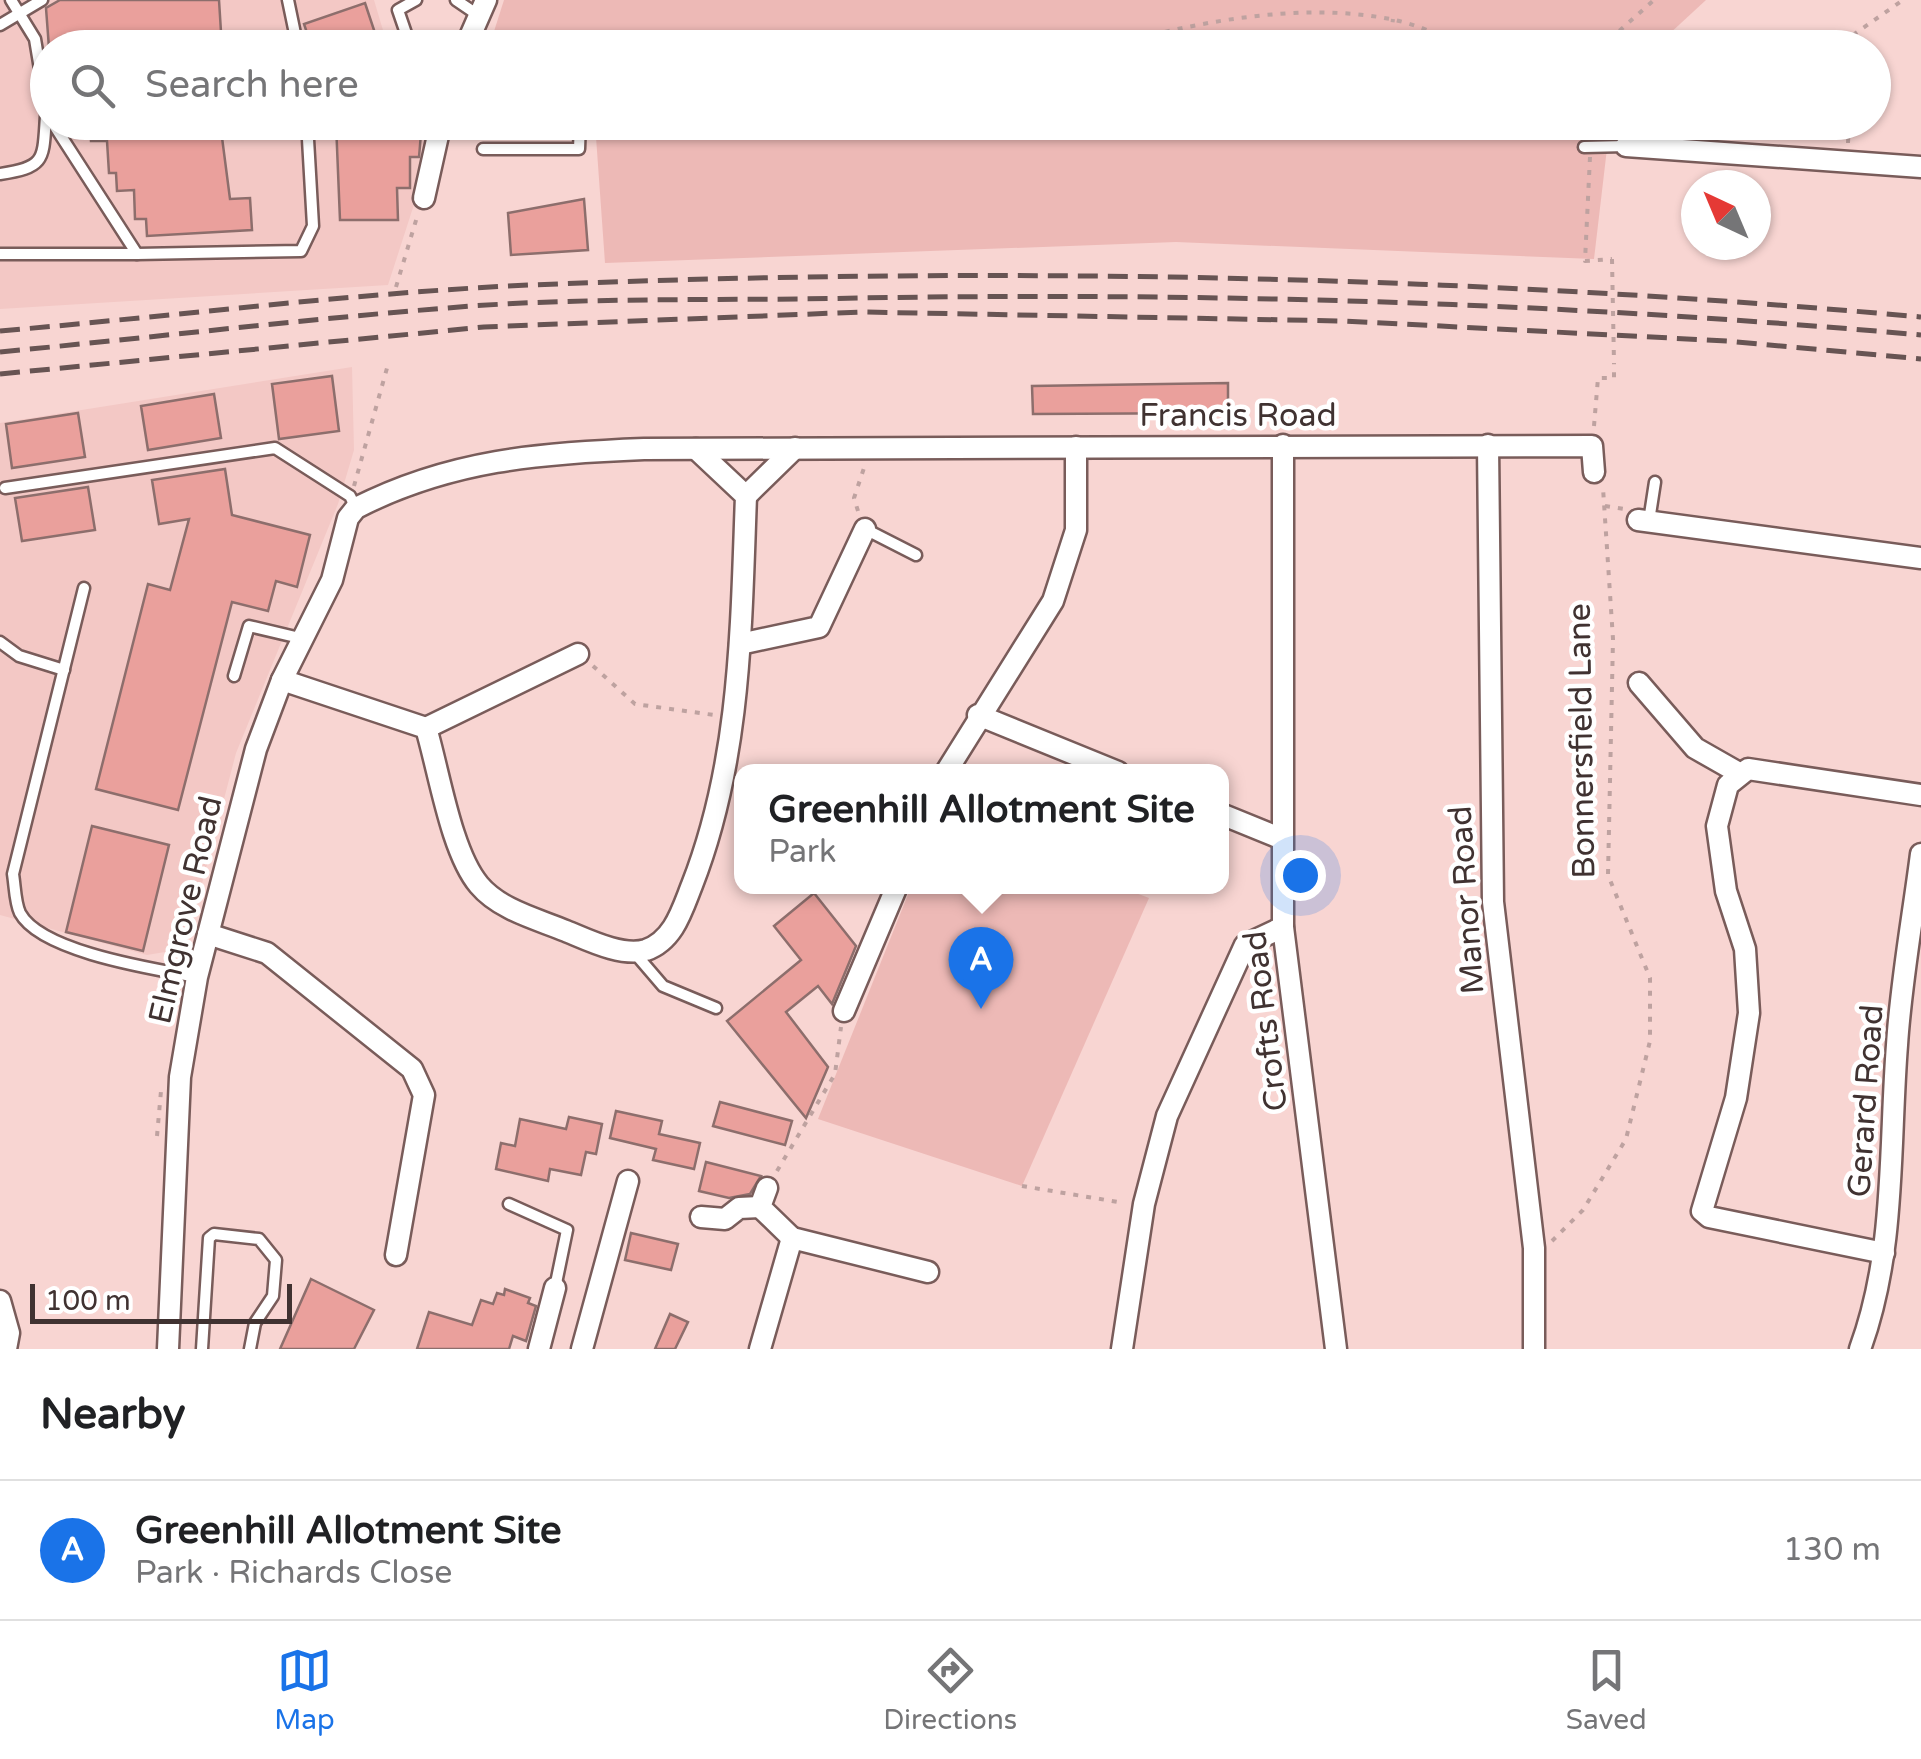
<!DOCTYPE html>
<html lang="en">
<head>
<meta charset="utf-8">
<style>
	:root { --surface:#fff; --page:#f2f2f2; --text:#202124; --muted:#757577; --line:#e0e0e0; --accent:#1a73e8 }
	body { margin:0; font-family:"Varela Round",sans-serif; background:var(--page); color:var(--text) }
	.compass { position:absolute; left:1681px; top:170px; width:90px; height:90px; border-radius:50%; background:var(--surface); box-shadow:0 2px 8px #0004; rotate:316deg }
	.scale { position:absolute; left:30px; bottom:25px; width:262px; box-sizing:border-box; padding-left:10px; border:5px solid #403231; border-top:0; font-size:28px; line-height:35px; white-space:nowrap; color:#403231; -webkit-text-stroke:8px #fff; paint-order:stroke }
	.you { position:absolute; left:1300px; top:875px; width:35px; height:35px; margin:-25px; border:8px solid #fff; border-radius:50%; background:#1a73e8; box-shadow:0 0 0 15px #1a73e833 }
	.badge { display:grid; place-items:center; width:65px; height:65px; border-radius:50%; background:var(--accent); color:#fff; font-size:32px; font-weight:700 }
	.pin { position:absolute; translate:-50% -82px; filter:drop-shadow(0 2px 5px #0008) }
	.pin::after { content:''; position:absolute; top:52px; width:35px; height:30px; background:inherit; clip-path:polygon(0 0,100% 0,50% 100%) }
	.popup { position:absolute; left:734px; top:764px; width:495px; height:130px; box-sizing:border-box; display:grid; place-content:center; border-radius:20px; background:var(--surface); filter:drop-shadow(0 2px 8px #0005); font-size:32px; white-space:nowrap; color:var(--muted) }
	.popup b { font-size:38px; color:var(--text) }
	.popup::after { content:''; position:absolute; left:50%; top:100%; margin-left:-20px; border:20px solid transparent; border-top-color:var(--surface) }
	.list { margin:0; padding:0; list-style:none }
	h2 { display:flex; justify-content:space-between; align-items:center; height:130px; margin:0; padding:0 40px; font-size:42px }
	h2 small { font-size:32px; font-weight:400; color:var(--muted) }
	.list li { display:grid; grid-template-columns:65px 1fr auto; gap:30px; align-items:center; box-sizing:border-box; height:140px; padding:0 40px; border-top:2px solid var(--line) }
	.list b { display:block; font-size:38px; white-space:nowrap }
	.list p { margin:0; font-size:32px; white-space:nowrap; color:var(--muted) }
	.list em { font-size:32px; font-style:normal; color:var(--muted) }
	.icon { flex:none; width:55px; height:55px; fill:none; stroke:currentColor; stroke-width:2; stroke-linecap:round; stroke-linejoin:round }
	.map { position:relative; flex:none; width:1921px; height:1349px; overflow:hidden }
	.search { position:absolute; background:var(--surface); box-shadow:0 2px 8px #0004; left:30px; right:30px; top:30px; height:110px; display:flex; align-items:center; gap:25px; box-sizing:border-box; padding:0 35px; border-radius:55px; color:var(--muted); font-size:38px }
	.sheet { height:270px; background:var(--surface) }
	nav { display:flex; justify-content:space-around; align-items:center; box-sizing:border-box; height:140px; border-top:2px solid var(--line); background:var(--surface); font-size:28px; color:var(--muted) }
	nav a { display:grid; justify-items:center; gap:5px }
	nav .on { color:var(--accent) }
	.map>svg:first-child { display:block }
</style>
</head>
<body>
<div class="map">
<svg width="1921" height="1349" viewBox="0 0 1921 1349">
	<rect width="100%" height="100%" fill="#f8d5d2"/>
	<g fill="#f3c8c5">
		<polygon points="0,0 374,0 388,47 48,48 48,122 427,123 429,158 388,285 0,309"/>
		<polygon points="352,367 354,450 338,504 236,753 188,937 171,951 147,955 0,915 0,423"/>
	</g>
	<g fill="#edb9b6">
		<polygon points="504,0 1706,0 1654,48 489,47"/>
		<polygon points="595,123 1610,123 1594,259 1176,242 605,263"/>
		<polygon points="911,887 1120,887 1149,898 1022,1186 818,1119"/>
	</g>
	<g fill="#eaa09c" stroke="#8d6e6c" stroke-width="2.5">
		<polygon points="60,0 219,0 222,48 49,48 46,8"/>
		<polygon points="365,3 380,48 312,48 304,24"/>
		<polygon points="90,122 220,122 230,199 250,198 252,230 147,236 146,219 135,219 134,190 117,191 116,173 109,173 107,141 91,141"/>
		<polygon points="422,122 419,157 410,157 410,188 397,188 398,220 340,220 336,123"/>
		<polygon points="584,199 588,250 511,255 508,213"/>
		<polygon points="332,376 339,431 279,439 272,384"/>
		<polygon points="1228,383 1228,413 1033,414 1032,386"/>
		<polygon points="214,394 221,438 148,450 141,406"/>
		<polygon points="78,413 85,457 12,468 6,424"/>
		<polygon points="225,469 232,515 310,535 297,587 276,581 268,611 232,602 178,810 96,789 148,584 170,590 189,519 159,524 152,480"/>
		<polygon points="88,487 95,530 22,541 15,498"/>
		<polygon points="92,826 169,845 143,951 66,932"/>
		<polygon points="814,893 856,946 832,1004 818,986 786,1012 828,1067 806,1118 727,1021 801,960 774,926"/>
		<polygon points="720,1102 792,1121 785,1145 713,1126"/>
		<polygon points="616,1111 662,1121 659,1134 700,1143 694,1169 653,1160 656,1149 610,1138"/>
		<polygon points="569,1117 602,1124 596,1154 586,1152 581,1175 550,1169 548,1181 496,1169 501,1143 515,1146 520,1119 566,1129"/>
		<polygon points="706,1162 761,1176 750,1194 729,1198 699,1191"/>
		<polygon points="631,1233 678,1244 671,1270 625,1260"/>
		<polygon points="311,1279 374,1310 354,1349 280,1349"/>
		<polygon points="505,1289 530,1298 528,1303 536,1306 526,1341 513,1336 509,1349 417,1349 429,1312 472,1325 481,1300 493,1304 497,1293 504,1295"/>
		<polygon points="670,1314 688,1322 675,1349 655,1349"/>
	</g>
	<g fill="none" stroke-linecap="round" stroke-linejoin="round">
		<defs>
			<g id="lane">
				<polyline points="11,0 35,39 48,117"/>
				<polyline points="288,0 298,48"/>
				<polyline points="456,0 478,15"/>
				<polyline points="0,25 42,0"/>
				<polyline points="411,48 398,10 416,0"/>
				<polyline points="52,122 137,254 301,251 313,226 307,122"/>
				<polyline points="1584,147 1626,146"/>
				<polyline points="483,149 579,149 580,122"/>
				<path d="M0,174C46,167 43,160 46,116"/>
				<polyline points="0,254 137,254"/>
				<polyline points="5,488 275,448 350,496 356,508"/>
				<polyline points="1649,521 1655,482"/>
				<polyline points="865,529 916,555"/>
				<path d="M84,588L13,874C15,886 15,903 20,913C41,952 154,969 197,977"/>
				<polyline points="0,642 19,656 64,670"/>
				<polyline points="234,676 249,626 304,639"/>
				<polyline points="633,951 663,986 716,1008"/>
				<polyline points="509,1204 567,1230 555,1288"/>
				<polyline points="202,1349 209,1238 214,1234 259,1239 276,1260 273,1296 255,1323 250,1349"/>
			</g>
			<g id="street">
				<polyline points="465,48 486,0"/>
				<polyline points="1626,146 1921,167"/>
				<polyline points="424,198 441,122"/>
				<polyline points="1283,445 1283,927 1336,1349"/>
				<polyline points="1488,445 1493,902 1534,1248 1534,1349"/>
				<polyline points="746,496 795,448"/>
				<polyline points="1638,520 1921,558"/>
				<polyline points="740,644 819,627 865,529"/>
				<path d="M282,680L426,728C439,771 451,852 479,885C500,910 537,919 566,931C588,940 622,957 646,950C674,940 682,910 692,885C741,760 741,628 746,496L696,449"/>
				<polyline points="1639,683 1695,748 1739,773"/>
				<polyline points="978,715 1118,772"/>
				<polyline points="426,728 578,654"/>
				<polyline points="946,772 1053,601 1076,530 1076,447"/>
				<polyline points="1221,814 1280,838"/>
				<polyline points="208,934 267,953 412,1069 424,1095 396,1255"/>
				<polyline points="844,1011 897,886"/>
				<polyline points="767,1188 760,1207 792,1238"/>
				<polyline points="701,1217 725,1219 739,1208 760,1207"/>
				<polyline points="1884,1253 1709,1217 1702,1211 1736,1098 1749,1013 1745,949 1726,891 1717,826 1728,785 1748,769 1921,795"/>
				<polyline points="0,1301 9,1333 6,1349"/>
				<path d="M168,1349L180,1077L197,977L256,749L282,680L332,580L348,518L356,508C450,460 540,453 644,449L1592,446L1594,472"/>
				<polyline points="539,1349 555,1288"/>
				<polyline points="582,1349 628,1181"/>
				<polyline points="760,1349 792,1238 928,1272"/>
				<polyline points="1122,1349 1144,1204 1167,1116 1245,945 1283,927"/>
				<path d="M1860,1349C1896,1251 1889,1147 1897,1045C1901,981 1913,917 1921,854"/>
			</g>
		</defs>
		<use href="#lane" stroke="#795c5a" stroke-width="15"/>
		<use href="#street" stroke="#795c5a" stroke-width="25"/>
		<g stroke="#bea2a0" stroke-width="4" stroke-dasharray="5 8" stroke-linecap="butt">
			<polyline points="488,44 533,48"/>
			<path d="M1102,48C1191,23 1298,1 1390,19C1417,24 1444,37 1469,48"/>
			<polyline points="1389,48 1393,19"/>
			<polyline points="1600,48 1654,0"/>
			<polyline points="1852,48 1853,35 1903,0"/>
			<polyline points="1567,122 1576,135"/>
			<polyline points="1848,143 1849,122"/>
			<polyline points="1590,157 1585,261 1612,259"/>
			<polyline points="396,287 417,217"/>
			<polyline points="1594,426 1598,378 1614,378 1614,363"/>
			<polyline points="354,486 389,361"/>
			<polyline points="1605,506 1625,509"/>
			<polyline points="858,511 854,498 864,468"/>
			<polyline points="593,666 635,704 714,715"/>
			<polyline points="157,1136 161,1091"/>
			<polyline points="777,1171 835,1074 841,1027"/>
			<polyline points="1022,1186 1124,1203"/>
			<polyline points="1552,1241 1583,1210 1626,1139 1650,1041 1650,978 1608,875 1613,639 1603,488"/>
		</g>
		<use href="#lane" stroke="#fff" stroke-width="10"/>
		<use href="#street" stroke="#fff" stroke-width="20"/>
		<g stroke="#675453" stroke-width="5" stroke-dasharray="20 10" stroke-linecap="butt">
			<path d="M0,331C176,316 353,293 530,285C993,266 1459,275 1921,317"/>
			<path d="M0,352C157,337 314,318 472,306C601,297 729,301 858,298C1214,292 1567,303 1921,335"/>
			<polyline points="0,374 484,327 862,312 1344,321 1727,341 1921,359"/>
		</g>
		<polyline stroke="#bea2a0" stroke-width="4" stroke-dasharray="5 8" stroke-linecap="butt" points="1612,259 1614,363"/>
	</g>
	<g text-anchor="middle" dominant-baseline="central" stroke-width="9" stroke-linejoin="round" paint-order="stroke">
		<g font-size="32" fill="#403231" stroke="#fff">
			<text x="1238" y="416">Francis Road</text>
			<text transform="translate(1582 741) rotate(-91)">Bonnersfield Lane</text>
			<text transform="translate(1467 900) rotate(-94)">Manor Road</text>
			<text transform="translate(186 910) rotate(-77)">Elmgrove Road</text>
			<text transform="translate(1266 1021) rotate(-97)">Crofts Road</text>
			<text transform="translate(1866 1101) rotate(-86)">Gerard Road</text>
		</g>
	</g>
</svg>
<svg class="compass" viewBox="-18 -18 36 36"><path d="M0-13l5 13h-10z" fill="#e53935"/><path d="M0 13l5-13h-10z" fill="#757577"/></svg>
<div class="scale">100 m</div>
<div class="you"></div>
<div class="pin badge" style="left:981px;top:1009px">A</div>
<div class="popup"><b>Greenhill Allotment Site</b>Park</div>
<div class="search"><svg class="icon" aria-label="search" viewBox="0 0 24 24"><circle cx="10" cy="10" r="6"/><path d="M15 15l6 6"/></svg>Search here</div>
</div>
<section class="sheet">
<h2>Nearby<small></small></h2>
<ul class="list">
<li><span class="badge">A</span><div><b>Greenhill Allotment Site</b><p>Park · Richards Close</p></div><em>130 m</em></li>
</ul>
</section>
<nav>
<a class="on"><svg class="icon" aria-label="map" viewBox="0 0 24 24"><path d="M3 6l6-2 6 2 6-2v14l-6 2-6-2-6 2zM9 4v14M15 6v14"/></svg>Map</a>
<a><svg class="icon" aria-label="directions" viewBox="0 0 24 24"><path d="M12 3l9 9-9 9-9-9zM9 14v-3h6M13 9l2 2-2 2"/></svg>Directions</a>
<a><svg class="icon" aria-label="saved" viewBox="0 0 24 24"><path d="M7 4h10v16l-5-4-5 4z"/></svg>Saved</a>
</nav>
</body>
</html>
